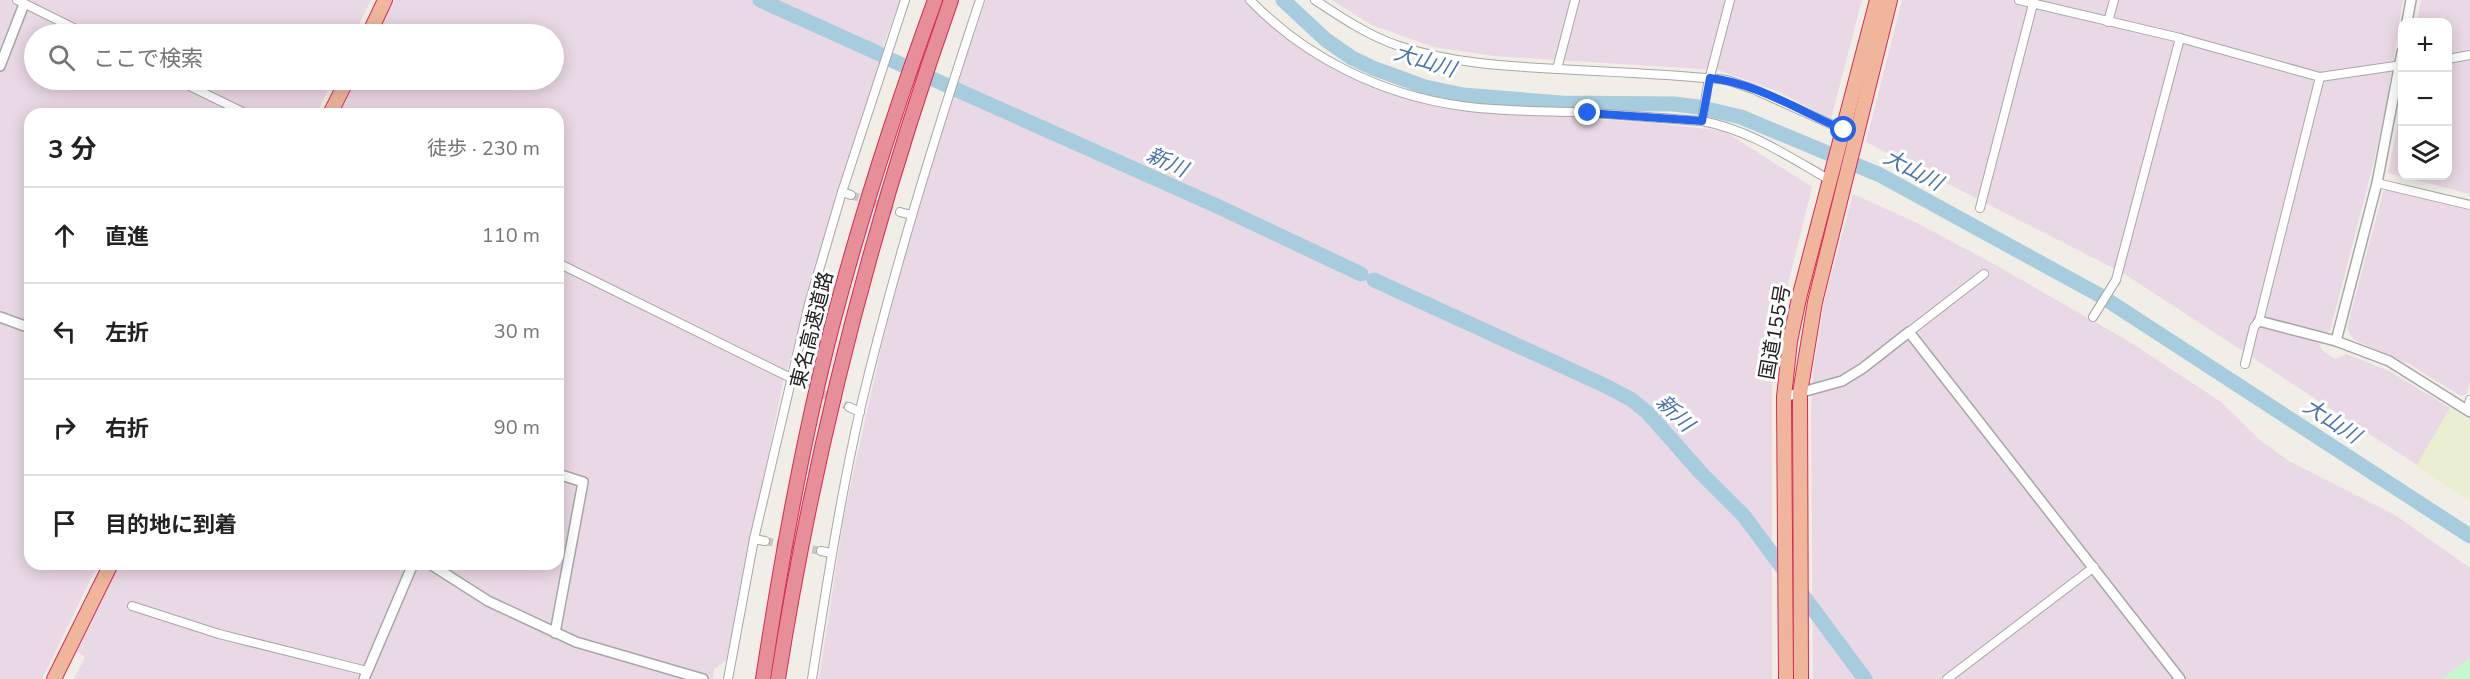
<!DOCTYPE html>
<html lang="ja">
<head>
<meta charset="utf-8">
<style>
	:root { --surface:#fff; --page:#f6f6f6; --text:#222; --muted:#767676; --line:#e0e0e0 }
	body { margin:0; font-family:"Nunito Sans","Noto Sans JP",sans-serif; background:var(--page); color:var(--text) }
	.controls { position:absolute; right:18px; top:18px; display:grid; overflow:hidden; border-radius:12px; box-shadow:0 3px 15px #0003 }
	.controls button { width:54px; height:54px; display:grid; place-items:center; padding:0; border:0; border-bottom:2px solid var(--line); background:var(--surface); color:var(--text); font:30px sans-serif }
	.stop { position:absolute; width:18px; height:18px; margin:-14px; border:4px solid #2563eb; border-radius:50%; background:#fff }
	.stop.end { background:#2563eb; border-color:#fff; box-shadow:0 2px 6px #0008 }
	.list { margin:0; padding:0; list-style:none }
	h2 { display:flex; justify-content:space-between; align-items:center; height:78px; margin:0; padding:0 24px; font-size:26px }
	h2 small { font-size:20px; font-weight:400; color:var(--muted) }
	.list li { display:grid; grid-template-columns:39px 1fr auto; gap:18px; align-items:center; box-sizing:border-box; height:96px; padding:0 24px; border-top:2px solid var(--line) }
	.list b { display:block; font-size:22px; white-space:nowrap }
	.list em { font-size:20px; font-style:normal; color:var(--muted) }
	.icon { flex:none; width:33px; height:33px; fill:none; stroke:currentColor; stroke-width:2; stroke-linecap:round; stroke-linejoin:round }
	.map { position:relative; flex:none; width:2470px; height:679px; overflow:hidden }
	.search { position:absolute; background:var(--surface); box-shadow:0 3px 15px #0003; left:24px; top:24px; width:540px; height:66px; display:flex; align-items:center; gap:15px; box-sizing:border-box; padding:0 21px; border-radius:33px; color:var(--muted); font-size:22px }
	.panel { position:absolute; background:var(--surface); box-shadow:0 3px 15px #0003; left:24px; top:108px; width:540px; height:462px; border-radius:18px }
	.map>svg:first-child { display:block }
</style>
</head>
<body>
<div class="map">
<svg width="2470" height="679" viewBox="0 0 2470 679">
	<rect width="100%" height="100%" fill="#f0eee6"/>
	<g fill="#e9d8e5">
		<polygon points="0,0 371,0 354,34 34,34 34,80 333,80 316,114 30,114 30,564 98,564 42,679 0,679"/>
		<polygon points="394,0 900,0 883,46 880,65 783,382 727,660 714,669 713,679 74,679 85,657 77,652 119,564 558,564 558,114 339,114 356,80 554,80 554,34 378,34"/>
		<polygon points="986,0 1247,0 1261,17 1308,53 1334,68 1389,93 1423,103 1474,111 1654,123 1724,131 1812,187 1787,288 1772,384 1772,679 819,679 845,510 882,344 913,225 951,99"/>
		<polygon points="1331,0 1862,0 1831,119 1777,91 1718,70 1494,56 1434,47 1374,26"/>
		<polygon points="1902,0 2403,0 2384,116 2372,169 2330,331 2324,333 2319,344 2323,351 2335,359 2347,354 2391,372 2450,408 2417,465 2123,273 1866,142"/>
		<polygon points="2421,0 2470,0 2470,194 2388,173 2402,102 2402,176 2448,176 2448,22 2417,22"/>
		<polygon points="2388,189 2470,210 2470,381 2467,394 2461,396 2411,365 2354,340 2347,328 2383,192"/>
		<polygon points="1853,194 1915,222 1992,263 2130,342 2221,402 2261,441 2289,461 2395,515 2470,568 2470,658 2442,679 1813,679 1811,411 1813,371 1824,302"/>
	</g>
	<polygon fill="#eaefd2" points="2451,408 2470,421 2470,501 2416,466"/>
	<polygon fill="#c5f9cd" points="2470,658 2470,679 2442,679"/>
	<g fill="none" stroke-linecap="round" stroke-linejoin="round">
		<g stroke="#a7ccdd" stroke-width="15">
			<polyline points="760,0 882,55"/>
			<polyline points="1283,0 1326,40 1352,58 1373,68 1425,87 1463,95 1561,103 1674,104 1698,107 1741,117 1880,175 2101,296 2470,536"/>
			<polyline points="889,59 946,85"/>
			<polyline points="955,89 1217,206 1361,274"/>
			<polyline points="1374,280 1606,386 1632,400 1648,413 1701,473 1744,516 1865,679"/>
		</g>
		<g stroke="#c6c5be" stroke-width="8" stroke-dasharray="8 4" stroke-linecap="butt">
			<polyline points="851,195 900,212"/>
			<polyline points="801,383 849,407"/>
			<polyline points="765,541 821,551"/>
		</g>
		<defs>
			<g id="minor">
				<polyline points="17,0 86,34"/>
				<path d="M1250,0C1306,58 1382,95 1462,106C1497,111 1535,111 1571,112C1615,114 1658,118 1702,121C1750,130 1789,157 1830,180"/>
				<path d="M1315,0C1342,18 1369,36 1399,46C1451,63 1503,66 1557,69C1614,72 1671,74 1727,80L1753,89L1844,130"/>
				<polyline points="2019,0 2180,38 2320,77 2402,65"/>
				<polyline points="2108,22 2114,0"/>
				<polyline points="2448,59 2470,55"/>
				<polyline points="1557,69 1575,0"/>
				<polyline points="177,80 247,114"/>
				<polyline points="1702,121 1708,84 1730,0"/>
				<polyline points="2377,183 2470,205"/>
				<polyline points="842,192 851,195"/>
				<polyline points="1980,208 2034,0"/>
				<polyline points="900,212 911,215"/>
				<polyline points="558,263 801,383"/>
				<polyline points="2093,317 2116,280 2180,38"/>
				<polyline points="1909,332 1984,274"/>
				<polyline points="2245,364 2254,327 2259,321 2320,77"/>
				<polyline points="849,407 860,412"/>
				<polyline points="2467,410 2470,400"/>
				<polyline points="754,539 765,541"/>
				<polyline points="821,551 831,553"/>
				<polyline points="132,606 219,634 367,671"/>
				<polyline points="728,679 754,539 809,304 842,192 905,0"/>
				<path d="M812,679C826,589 840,499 860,410C893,271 935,136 980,0"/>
				<polyline points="1947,679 2094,567"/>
			</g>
			<g id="tertiary">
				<polyline points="2407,22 2411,0"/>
				<polyline points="0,66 24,4"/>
				<polyline points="0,317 30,328"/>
				<polyline points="2259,321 2336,341 2389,361 2470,412"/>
				<polyline points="2336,341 2377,183 2402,52"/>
				<polyline points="1784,397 1842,381 1863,368 1909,332 2180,679"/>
				<polyline points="430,564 488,601 576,642 703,679"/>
				<polyline points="555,633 583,482 558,474"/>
				<polyline points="364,679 413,564"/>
			</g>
			<g id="trunk">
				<polyline points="369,34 385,0"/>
				<polyline points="330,114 347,80"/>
				<polyline points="54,679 111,564"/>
				<polyline points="1786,679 1784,397 1790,341 1799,298 1877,0"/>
				<polyline points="1801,679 1800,393 1815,302 1890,0"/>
			</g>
			<g id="motorway">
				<path d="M763,679C781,561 802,442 832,326C861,215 896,107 935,0"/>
				<path d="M778,679C815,444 872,224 951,0"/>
			</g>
		</defs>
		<use href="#minor" stroke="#a7a7a7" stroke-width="10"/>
		<use href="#tertiary" stroke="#a7a7a7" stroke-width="12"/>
		<use href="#trunk" stroke="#d92856" stroke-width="16"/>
		<use href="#motorway" stroke="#d92856" stroke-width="16"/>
		<use href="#minor" stroke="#fff" stroke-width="8"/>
		<use href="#tertiary" stroke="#fff" stroke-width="9"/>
		<use href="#trunk" stroke="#f0b69c" stroke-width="14"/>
		<use href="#motorway" stroke="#e68f98" stroke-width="14"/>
	</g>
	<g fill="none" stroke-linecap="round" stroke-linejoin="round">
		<path stroke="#2563eb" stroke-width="8" d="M1588,113L1702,121L1710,78C1757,83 1801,112 1844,130"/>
	</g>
	<g text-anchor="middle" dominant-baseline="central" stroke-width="6" stroke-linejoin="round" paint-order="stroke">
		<g font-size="20" fill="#202020" stroke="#fff">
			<text transform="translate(812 330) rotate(-76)">東名高速道路</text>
			<text transform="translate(1775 332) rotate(-80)">国道155号</text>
		</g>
		<g font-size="21" font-style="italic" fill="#4c75af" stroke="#fff">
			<text transform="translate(1425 61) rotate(17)">大山川</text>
			<text transform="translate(1167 162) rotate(24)">新川</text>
			<text transform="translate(1913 170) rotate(28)">大山川</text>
			<text transform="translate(1675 413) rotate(44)">新川</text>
			<text transform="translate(2332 421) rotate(33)">大山川</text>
		</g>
	</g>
</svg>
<div class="controls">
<button>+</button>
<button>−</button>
<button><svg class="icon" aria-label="layers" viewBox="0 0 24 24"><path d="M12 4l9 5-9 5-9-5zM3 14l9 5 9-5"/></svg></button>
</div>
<div class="stop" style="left:1844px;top:130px"></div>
<div class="stop end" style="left:1588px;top:113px"></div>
<div class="search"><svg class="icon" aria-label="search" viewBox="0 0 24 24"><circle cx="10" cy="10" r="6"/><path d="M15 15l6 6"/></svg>ここで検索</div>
<section class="panel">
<h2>3 分<small>徒歩 · 230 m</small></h2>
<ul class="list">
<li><svg class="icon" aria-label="ahead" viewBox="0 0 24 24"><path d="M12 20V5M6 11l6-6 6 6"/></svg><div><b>直進</b></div><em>110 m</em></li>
<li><svg class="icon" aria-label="left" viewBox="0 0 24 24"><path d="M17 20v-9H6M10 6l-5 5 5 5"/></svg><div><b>左折</b></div><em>30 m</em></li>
<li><svg class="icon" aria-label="right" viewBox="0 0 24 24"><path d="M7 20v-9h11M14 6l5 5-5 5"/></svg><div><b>右折</b></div><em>90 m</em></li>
<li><svg class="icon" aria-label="arrive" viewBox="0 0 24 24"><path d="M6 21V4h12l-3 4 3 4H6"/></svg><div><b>目的地に到着</b></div></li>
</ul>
</section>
</div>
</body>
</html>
